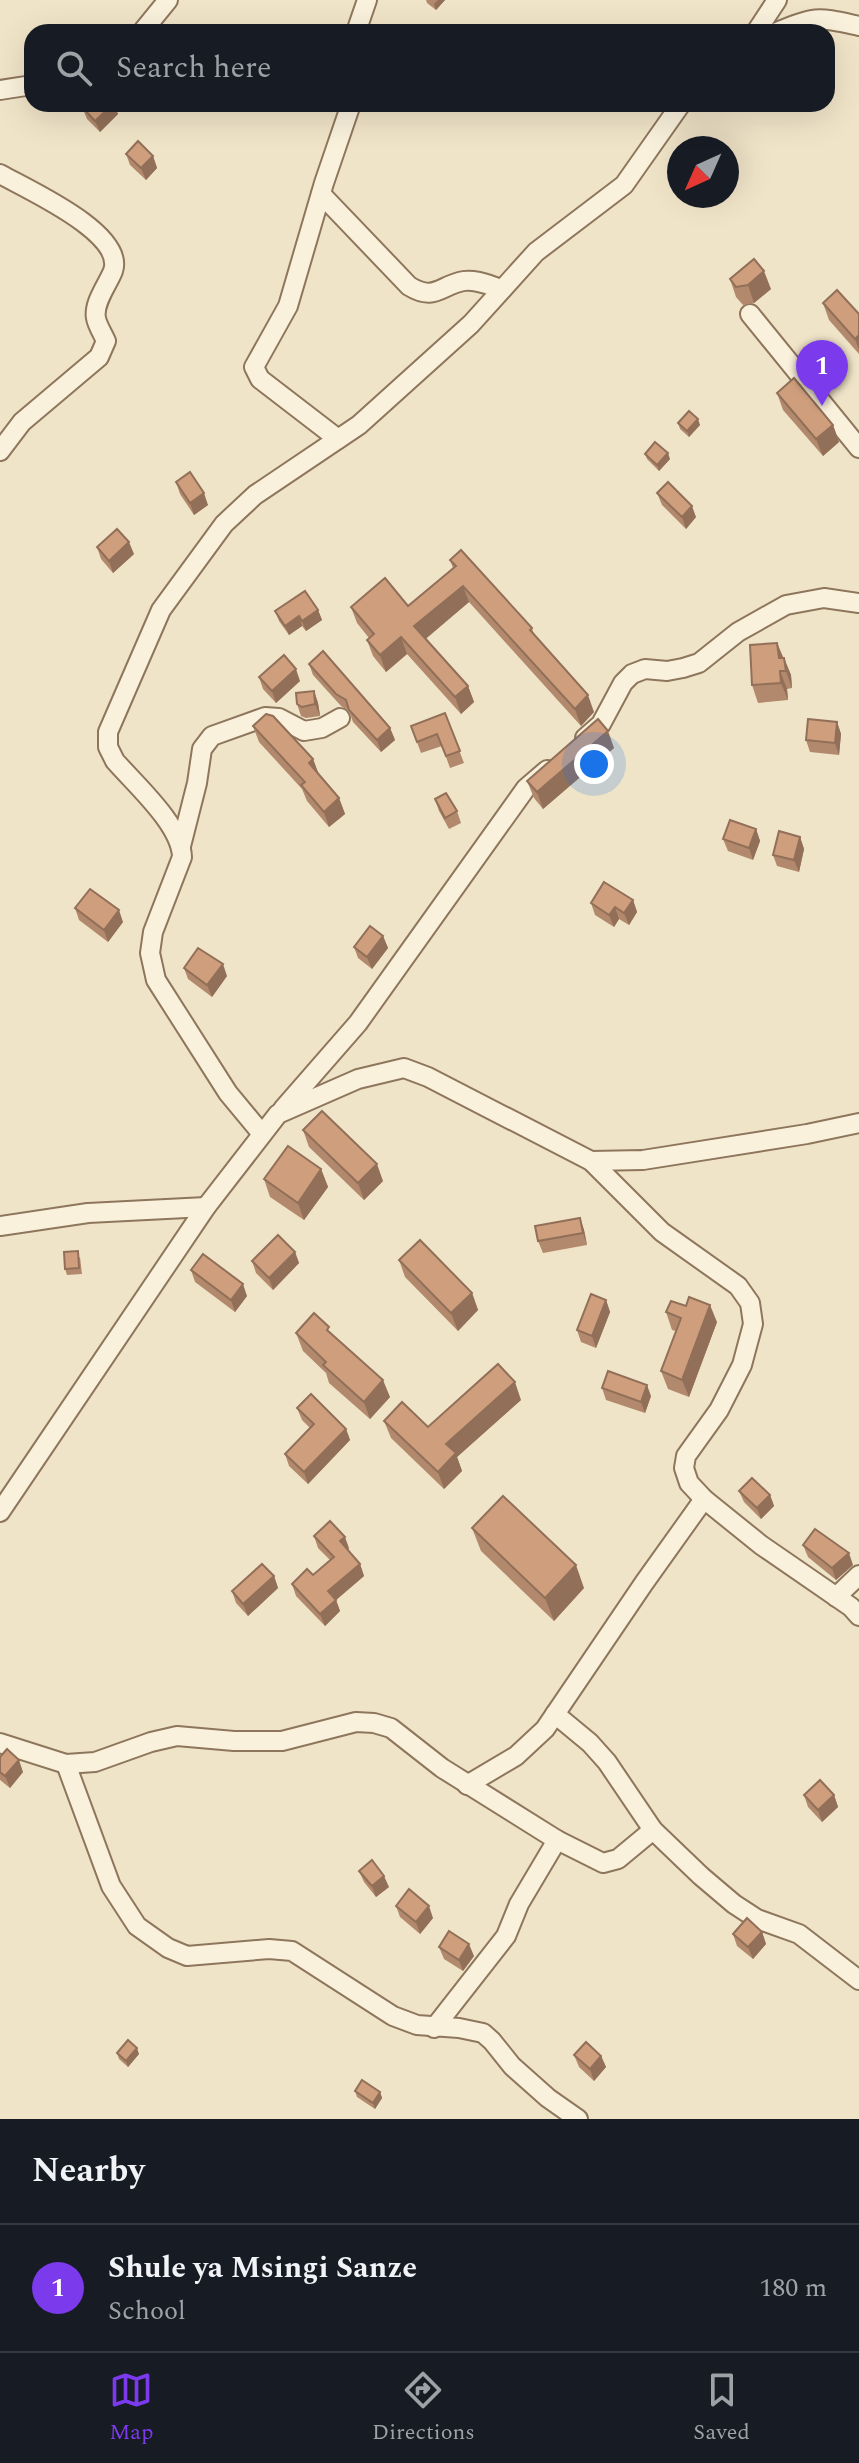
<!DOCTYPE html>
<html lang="en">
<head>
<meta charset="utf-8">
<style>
	:root { --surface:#171b24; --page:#242831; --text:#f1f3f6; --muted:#9ea1a6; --line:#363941; --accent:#7c3aed }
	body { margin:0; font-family:Spectral,serif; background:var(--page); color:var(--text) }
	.compass { position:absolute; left:667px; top:136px; width:72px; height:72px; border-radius:50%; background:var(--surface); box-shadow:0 8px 32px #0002; rotate:225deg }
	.you { position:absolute; left:594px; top:764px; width:28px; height:28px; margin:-20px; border:6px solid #fff; border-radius:50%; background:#1a73e8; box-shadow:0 0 0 12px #1a73e833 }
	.badge { display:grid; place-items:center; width:52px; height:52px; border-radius:50%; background:var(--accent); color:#fff; font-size:26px; font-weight:700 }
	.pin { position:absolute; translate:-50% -66px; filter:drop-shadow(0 2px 4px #0008) }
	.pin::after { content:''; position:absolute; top:42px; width:28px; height:24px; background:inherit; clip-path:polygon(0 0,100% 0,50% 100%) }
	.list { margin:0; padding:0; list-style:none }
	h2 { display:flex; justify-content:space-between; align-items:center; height:104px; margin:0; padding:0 32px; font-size:34px }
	h2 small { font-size:26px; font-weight:400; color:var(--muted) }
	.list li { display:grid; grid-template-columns:52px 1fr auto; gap:24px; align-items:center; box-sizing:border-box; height:128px; padding:0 32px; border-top:2px solid var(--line) }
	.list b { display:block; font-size:30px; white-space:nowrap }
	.list p { margin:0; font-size:26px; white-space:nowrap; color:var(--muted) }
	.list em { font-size:26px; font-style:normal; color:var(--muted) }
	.icon { flex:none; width:44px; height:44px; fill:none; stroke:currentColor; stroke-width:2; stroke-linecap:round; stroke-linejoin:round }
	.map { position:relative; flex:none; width:859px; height:2119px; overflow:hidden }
	.search { position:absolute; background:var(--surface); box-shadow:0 8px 32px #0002; left:24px; right:24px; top:24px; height:88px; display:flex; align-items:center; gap:20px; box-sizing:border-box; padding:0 28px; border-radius:24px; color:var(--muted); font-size:30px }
	.sheet { height:232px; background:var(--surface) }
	nav { display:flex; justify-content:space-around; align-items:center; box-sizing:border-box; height:112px; border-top:2px solid var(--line); background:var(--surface); font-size:22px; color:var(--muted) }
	nav a { display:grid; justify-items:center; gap:4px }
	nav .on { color:var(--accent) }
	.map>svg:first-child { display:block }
</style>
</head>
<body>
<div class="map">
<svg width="859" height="2119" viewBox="0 0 859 2119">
	<rect width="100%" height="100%" fill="#f0e4c8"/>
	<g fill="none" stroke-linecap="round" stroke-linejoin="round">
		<defs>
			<g id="minor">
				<polyline points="142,32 168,0"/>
				<polyline points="356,32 367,0"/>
				<polyline points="756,32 777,0"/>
				<path d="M777,32C816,15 818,17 859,26"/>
				<polyline points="0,90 32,85"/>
				<path d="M0,174C26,189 126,233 113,271C108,284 93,303 96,318C97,325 103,334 106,341L99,357L22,422L0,451"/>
				<path d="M321,194L409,286C435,302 440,285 464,281C476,279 491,286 502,289"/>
				<polyline points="750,314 859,448"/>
				<polyline points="338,439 260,379 254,367 288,306 324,183 351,104"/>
				<polyline points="585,738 601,724 623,683 632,674 645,669 667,671 683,668 699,663 738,632 786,605 824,598 859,603"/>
				<polyline points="181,846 197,783 202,749 212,736 265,717 279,718 304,731 322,728 340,718"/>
				<polyline points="283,1109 358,1023 526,788 547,770"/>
				<path d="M262,1134L228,1093L156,980L150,953L153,932L182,857C181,825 137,786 115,761L108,747V732L161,610L224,524L255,495L359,425L471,324L536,252L624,185L681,104"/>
				<polyline points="591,1161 662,1232 738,1286 750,1303 753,1324 742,1365 719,1410 686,1456 684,1468 689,1483 704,1499 761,1545 851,1607 859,1616"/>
				<polyline points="0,1226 88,1213 206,1207"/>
				<polyline points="0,1512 206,1207 278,1114 358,1079 404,1068 428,1077 591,1161 643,1160 807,1134 859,1123"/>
				<polyline points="836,1597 859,1575"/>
				<polyline points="555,1714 590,1743 607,1762 653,1830 701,1876 734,1904 757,1919 799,1934 859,1980"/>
				<polyline points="0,1743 66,1764 95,1762 151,1742 177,1736 234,1741 282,1741 356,1722 374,1723 391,1728 442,1768 557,1840 603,1863 618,1859 653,1830"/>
				<polyline points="66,1764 111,1886 137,1926 168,1948 187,1956 269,1949 292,1951 393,2016 417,2025 459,2028 483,2033 492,2041 512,2066 548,2098 578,2119"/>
				<polyline points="467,1785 516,1756 545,1729 644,1583 704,1499"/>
				<polyline points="434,2028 506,1936 519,1904 557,1840"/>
			</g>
		</defs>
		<use href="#minor" stroke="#8d765c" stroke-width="22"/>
		<use href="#minor" stroke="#faf1dc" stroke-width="18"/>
	</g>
	<g fill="#b2896c">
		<polygon points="426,0 445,0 436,10 427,3"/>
		<polygon points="82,107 118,114 100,132 87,119"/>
		<polygon points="126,154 153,156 157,168 146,180 130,165"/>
		<polygon points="730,279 771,289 754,303 743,305 736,297"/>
		<polygon points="823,303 859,314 859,354 829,320"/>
		<polygon points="777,393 833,425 839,442 823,456 783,410"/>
		<polygon points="678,423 700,425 689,437 680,429"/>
		<polygon points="645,454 670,459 659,471 647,459"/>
		<polygon points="176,482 208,505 194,515 180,494"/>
		<polygon points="657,493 696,517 686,529 662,505"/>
		<polygon points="97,547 134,554 113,573 101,559"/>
		<polygon points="450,560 532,628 534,635 594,712 581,726 469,602 426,638 468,686 474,702 461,714 407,654 386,672 373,656 367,640 369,638 357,623 351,607 408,606 453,568"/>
		<polygon points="318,610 322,620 306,631 302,626 289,635 279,621 275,611"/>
		<polygon points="777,643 791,675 792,688 787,689 788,700 758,703 752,685"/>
		<polygon points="309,664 390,728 395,740 381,752 353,722 349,711 341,706 313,675"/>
		<polygon points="259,677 300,681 276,703 263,689"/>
		<polygon points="314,691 318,703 320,716 306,718 301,716 297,704"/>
		<polygon points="445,713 464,763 450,768 442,746 421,753 411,726"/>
		<polygon points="837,722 841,734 839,755 810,752 806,740"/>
		<polygon points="253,726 313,759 319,775 339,798 345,814 329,827 307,801 302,789 259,742"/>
		<polygon points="614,748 543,809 534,798 527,781"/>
		<polygon points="435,799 457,811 461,823 449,829 439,811"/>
		<polygon points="756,829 760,841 753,860 728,851 723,839"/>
		<polygon points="800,837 804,849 799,872 777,866 773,855"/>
		<polygon points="633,900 637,912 629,925 619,919 614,927 595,915 591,903"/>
		<polygon points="75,908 123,922 108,942 79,920"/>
		<polygon points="383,936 388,948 372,969 358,958 354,947"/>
		<polygon points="184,968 227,976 212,997 188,979"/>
		<polygon points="303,1130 383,1181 364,1200 309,1147"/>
		<polygon points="321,1169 328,1187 304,1220 270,1197 264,1179"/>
		<polygon points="580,1218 584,1230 587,1245 543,1253 538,1241"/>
		<polygon points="295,1252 299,1263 273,1290 256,1273 252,1261"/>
		<polygon points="80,1257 82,1274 67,1275 65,1269"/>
		<polygon points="399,1260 472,1293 478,1310 458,1331 405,1277"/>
		<polygon points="191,1270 247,1296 235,1312 195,1282"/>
		<polygon points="606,1300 610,1312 596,1348 581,1342 577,1330"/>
		<polygon points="686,1306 717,1322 689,1397 668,1389 661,1371 676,1331 672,1330 666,1312"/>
		<polygon points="296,1333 331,1333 390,1397 370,1419 329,1383 326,1373 303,1351"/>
		<polygon points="602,1388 651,1396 645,1413 606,1400"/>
		<polygon points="521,1400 457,1457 462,1471 444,1489 391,1438 384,1421 428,1427"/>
		<polygon points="297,1408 346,1429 350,1440 308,1484 289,1466 285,1454 310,1428 302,1420"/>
		<polygon points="739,1491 770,1495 774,1506 761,1519 744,1502"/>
		<polygon points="472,1528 584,1588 554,1621 481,1551"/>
		<polygon points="314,1536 349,1548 348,1550 360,1564 364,1576 336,1600 340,1611 325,1626 296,1596 292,1584 313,1575 330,1560 318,1548"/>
		<polygon points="803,1545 853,1565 836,1580 808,1557"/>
		<polygon points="274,1576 278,1588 248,1616 236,1603 232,1591"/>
		<polygon points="0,1757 23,1772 10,1788 0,1780"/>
		<polygon points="804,1795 834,1795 838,1807 822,1822 808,1807"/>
		<polygon points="359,1871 389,1887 376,1897 364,1882"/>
		<polygon points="396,1906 433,1918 420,1934 400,1917"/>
		<polygon points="762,1932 766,1944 753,1959 737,1946 733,1934"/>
		<polygon points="439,1947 474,1956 463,1971 444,1959"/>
		<polygon points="117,2053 139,2054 128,2067 119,2059"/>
		<polygon points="574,2055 601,2056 606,2067 594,2081 579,2067"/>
		<polygon points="355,2091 380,2092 382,2098 375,2109 357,2097"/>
	</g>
	<g fill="#916f58">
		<polygon points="438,0 445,0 436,10 434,4"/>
		<polygon points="113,104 115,104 118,114 100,132 95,121"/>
		<polygon points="153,156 157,168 146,180 141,168"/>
		<polygon points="764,271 771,289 754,303 748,285"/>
		<polygon points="858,336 859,338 859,350 855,339"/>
		<polygon points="698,419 700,425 689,437 687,431"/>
		<polygon points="833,425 839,442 823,456 816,439"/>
		<polygon points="668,453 670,459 659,471 657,465"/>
		<polygon points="204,493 208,505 194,515 190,503"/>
		<polygon points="692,506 696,517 686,529 682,517"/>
		<polygon points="129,542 134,554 113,573 109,561"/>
		<polygon points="463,586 469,602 421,643 414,626"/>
		<polygon points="318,610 322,620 306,631 302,621"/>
		<polygon points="299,616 302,626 289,635 285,626"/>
		<polygon points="401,637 407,654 386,672 380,655"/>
		<polygon points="777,643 784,660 779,658"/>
		<polygon points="784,658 791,675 792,688 786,671"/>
		<polygon points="296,669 300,681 276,703 272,691"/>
		<polygon points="780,671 787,689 788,700 781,683"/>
		<polygon points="468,686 474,702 461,714 455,697"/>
		<polygon points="314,691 318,703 320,716 315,704"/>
		<polygon points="588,695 594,712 581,726 575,709"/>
		<polygon points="837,722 841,734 839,755 835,743"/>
		<polygon points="390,728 395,740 381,752 377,740"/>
		<polygon points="608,731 614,748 543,809 537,792"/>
		<polygon points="313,759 319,775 309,763"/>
		<polygon points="339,798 345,814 329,827 324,812"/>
		<polygon points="756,829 760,841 753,860 749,848"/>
		<polygon points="800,837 804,849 799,872 794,860"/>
		<polygon points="633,900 637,912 629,925 624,913"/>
		<polygon points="615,907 619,919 614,927 609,915"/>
		<polygon points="119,910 123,922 108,942 104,930"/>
		<polygon points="383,936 388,948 372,969 367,957"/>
		<polygon points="223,964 227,976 212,997 207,985"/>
		<polygon points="377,1164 383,1181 364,1200 358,1183"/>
		<polygon points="321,1169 328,1187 304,1220 298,1203"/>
		<polygon points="580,1218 584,1230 587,1245 583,1233"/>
		<polygon points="295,1252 299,1263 273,1290 269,1278"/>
		<polygon points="243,1284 247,1296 235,1312 231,1300"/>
		<polygon points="472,1293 478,1310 458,1331 451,1313"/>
		<polygon points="606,1300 610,1312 596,1348 592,1336"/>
		<polygon points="710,1305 717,1322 689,1397 682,1380"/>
		<polygon points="383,1380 390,1397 370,1419 364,1402"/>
		<polygon points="515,1382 521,1400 457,1457 462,1471 444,1489 438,1472 446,1444"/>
		<polygon points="647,1385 651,1396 645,1413 641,1402"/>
		<polygon points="346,1429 350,1440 308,1484 304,1472"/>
		<polygon points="770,1495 774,1506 761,1519 757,1508"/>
		<polygon points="345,1537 349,1548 344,1553 340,1541"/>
		<polygon points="849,1553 853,1565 836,1580 832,1568"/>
		<polygon points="360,1564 364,1576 336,1600 340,1611 325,1626 320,1614 328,1591"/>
		<polygon points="576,1565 584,1588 554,1621 545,1598"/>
		<polygon points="274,1576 278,1588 248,1616 243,1604"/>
		<polygon points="19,1760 23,1772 10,1788 5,1776"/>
		<polygon points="834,1795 838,1807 822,1822 818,1810"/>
		<polygon points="384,1876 389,1887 376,1897 372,1886"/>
		<polygon points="429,1906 433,1918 420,1934 416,1922"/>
		<polygon points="762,1932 766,1944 753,1959 748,1947"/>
		<polygon points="469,1944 474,1956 463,1971 459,1960"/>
		<polygon points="137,2048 139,2054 128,2067 126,2061"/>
		<polygon points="601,2056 606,2067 594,2081 590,2069"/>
		<polygon points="380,2092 382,2098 375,2109 373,2103"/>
	</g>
	<g fill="#cf9f7d" stroke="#916f58" stroke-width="2">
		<polygon points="85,104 113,104 95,121 82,107"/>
		<polygon points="138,141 153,156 141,168 126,154"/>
		<polygon points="754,259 764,271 748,285 736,287 730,279"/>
		<polygon points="837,290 859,314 859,337 858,336 855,339 823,303"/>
		<polygon points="794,378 833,425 816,439 777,393"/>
		<polygon points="689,411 698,419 687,431 678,423"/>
		<polygon points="655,442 668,453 657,465 645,454"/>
		<polygon points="190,472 204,493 190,503 176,482"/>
		<polygon points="668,482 692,506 682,517 657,493"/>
		<polygon points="117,529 129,542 109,561 97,547"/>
		<polygon points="461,550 532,628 530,630 588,695 575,709 463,586 414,626 468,686 455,697 401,637 380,655 367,640 374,634 351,607 385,578 408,606 456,566 450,560"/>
		<polygon points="305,591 318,610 302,621 299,616 285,626 275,611"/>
		<polygon points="777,643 779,658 784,658 786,671 780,671 781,683 752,685 750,645"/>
		<polygon points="323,651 390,728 377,740 349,710 346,700 336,694 309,664"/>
		<polygon points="284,655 296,669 272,691 259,677"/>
		<polygon points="314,691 315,704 302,707 297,704 296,693"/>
		<polygon points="445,713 460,751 446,756 437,734 417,742 411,726"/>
		<polygon points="266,714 273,716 313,759 309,763 339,798 324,812 301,785 305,782 253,726"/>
		<polygon points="598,719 608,731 537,792 527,781"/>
		<polygon points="808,719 837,722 835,743 806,740"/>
		<polygon points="446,793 457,811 445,818 435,799"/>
		<polygon points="730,820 756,829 749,848 723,839"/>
		<polygon points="779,831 800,837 794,860 773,855"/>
		<polygon points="604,882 633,900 624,913 615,907 609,915 591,903"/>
		<polygon points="90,889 119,910 104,930 75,908"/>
		<polygon points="370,926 383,936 367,957 354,947"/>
		<polygon points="198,948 223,964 207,985 184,968"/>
		<polygon points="322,1111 377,1164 358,1183 303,1130"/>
		<polygon points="288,1146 321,1169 298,1203 264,1179"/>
		<polygon points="580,1218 583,1233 538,1241 535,1226"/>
		<polygon points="278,1235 295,1252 269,1278 252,1261"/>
		<polygon points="420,1240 472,1293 451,1313 399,1260"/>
		<polygon points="78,1251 79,1268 65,1269 64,1252"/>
		<polygon points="203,1254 243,1284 231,1300 191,1270"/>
		<polygon points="591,1294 606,1300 592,1336 577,1330"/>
		<polygon points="689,1297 710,1305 682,1380 661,1371 681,1318 666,1312 671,1301 686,1306"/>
		<polygon points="314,1313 329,1327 327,1330 383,1380 364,1402 323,1365 326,1362 296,1333"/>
		<polygon points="498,1364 515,1382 446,1444 456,1453 438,1472 384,1421 402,1402 428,1427"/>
		<polygon points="608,1371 647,1385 641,1402 602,1388"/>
		<polygon points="311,1394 346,1429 304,1472 285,1454 314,1424 297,1408"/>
		<polygon points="752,1478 770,1495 757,1508 739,1491"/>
		<polygon points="503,1496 576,1565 545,1598 472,1528"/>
		<polygon points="330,1521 345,1537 340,1541 360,1564 328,1591 336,1600 320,1614 292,1584 307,1569 313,1575 334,1557 314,1536"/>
		<polygon points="815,1529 849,1553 832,1568 803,1545"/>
		<polygon points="262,1564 274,1576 243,1604 232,1591"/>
		<polygon points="7,1749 19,1760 5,1776 0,1772 0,1757"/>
		<polygon points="820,1780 834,1795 818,1810 804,1795"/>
		<polygon points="372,1860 384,1876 372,1886 359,1871"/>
		<polygon points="409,1889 429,1906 416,1922 396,1906"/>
		<polygon points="747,1918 762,1932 748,1947 733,1934"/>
		<polygon points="449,1931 469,1944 459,1960 439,1947"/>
		<polygon points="128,2040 137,2048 126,2061 117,2053"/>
		<polygon points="586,2042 601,2056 590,2069 574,2055"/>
		<polygon points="362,2080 380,2092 373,2103 355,2091"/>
	</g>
</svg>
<svg class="compass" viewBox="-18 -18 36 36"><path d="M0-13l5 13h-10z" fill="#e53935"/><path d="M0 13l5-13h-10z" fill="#9ea1a6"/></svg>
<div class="you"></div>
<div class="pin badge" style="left:822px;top:406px">1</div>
<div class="search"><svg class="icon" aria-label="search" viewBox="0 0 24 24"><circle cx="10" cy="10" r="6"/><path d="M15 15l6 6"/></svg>Search here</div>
</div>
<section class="sheet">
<h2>Nearby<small></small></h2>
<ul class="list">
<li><span class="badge">1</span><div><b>Shule ya Msingi Sanze</b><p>School</p></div><em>180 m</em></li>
</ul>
</section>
<nav>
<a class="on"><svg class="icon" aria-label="map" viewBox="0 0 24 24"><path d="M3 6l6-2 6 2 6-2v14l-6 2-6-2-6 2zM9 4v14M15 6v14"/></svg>Map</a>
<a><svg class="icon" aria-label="directions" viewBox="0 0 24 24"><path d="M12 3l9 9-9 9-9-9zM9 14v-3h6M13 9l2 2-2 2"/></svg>Directions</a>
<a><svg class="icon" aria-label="saved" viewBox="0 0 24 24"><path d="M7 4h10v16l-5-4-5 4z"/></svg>Saved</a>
</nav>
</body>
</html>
